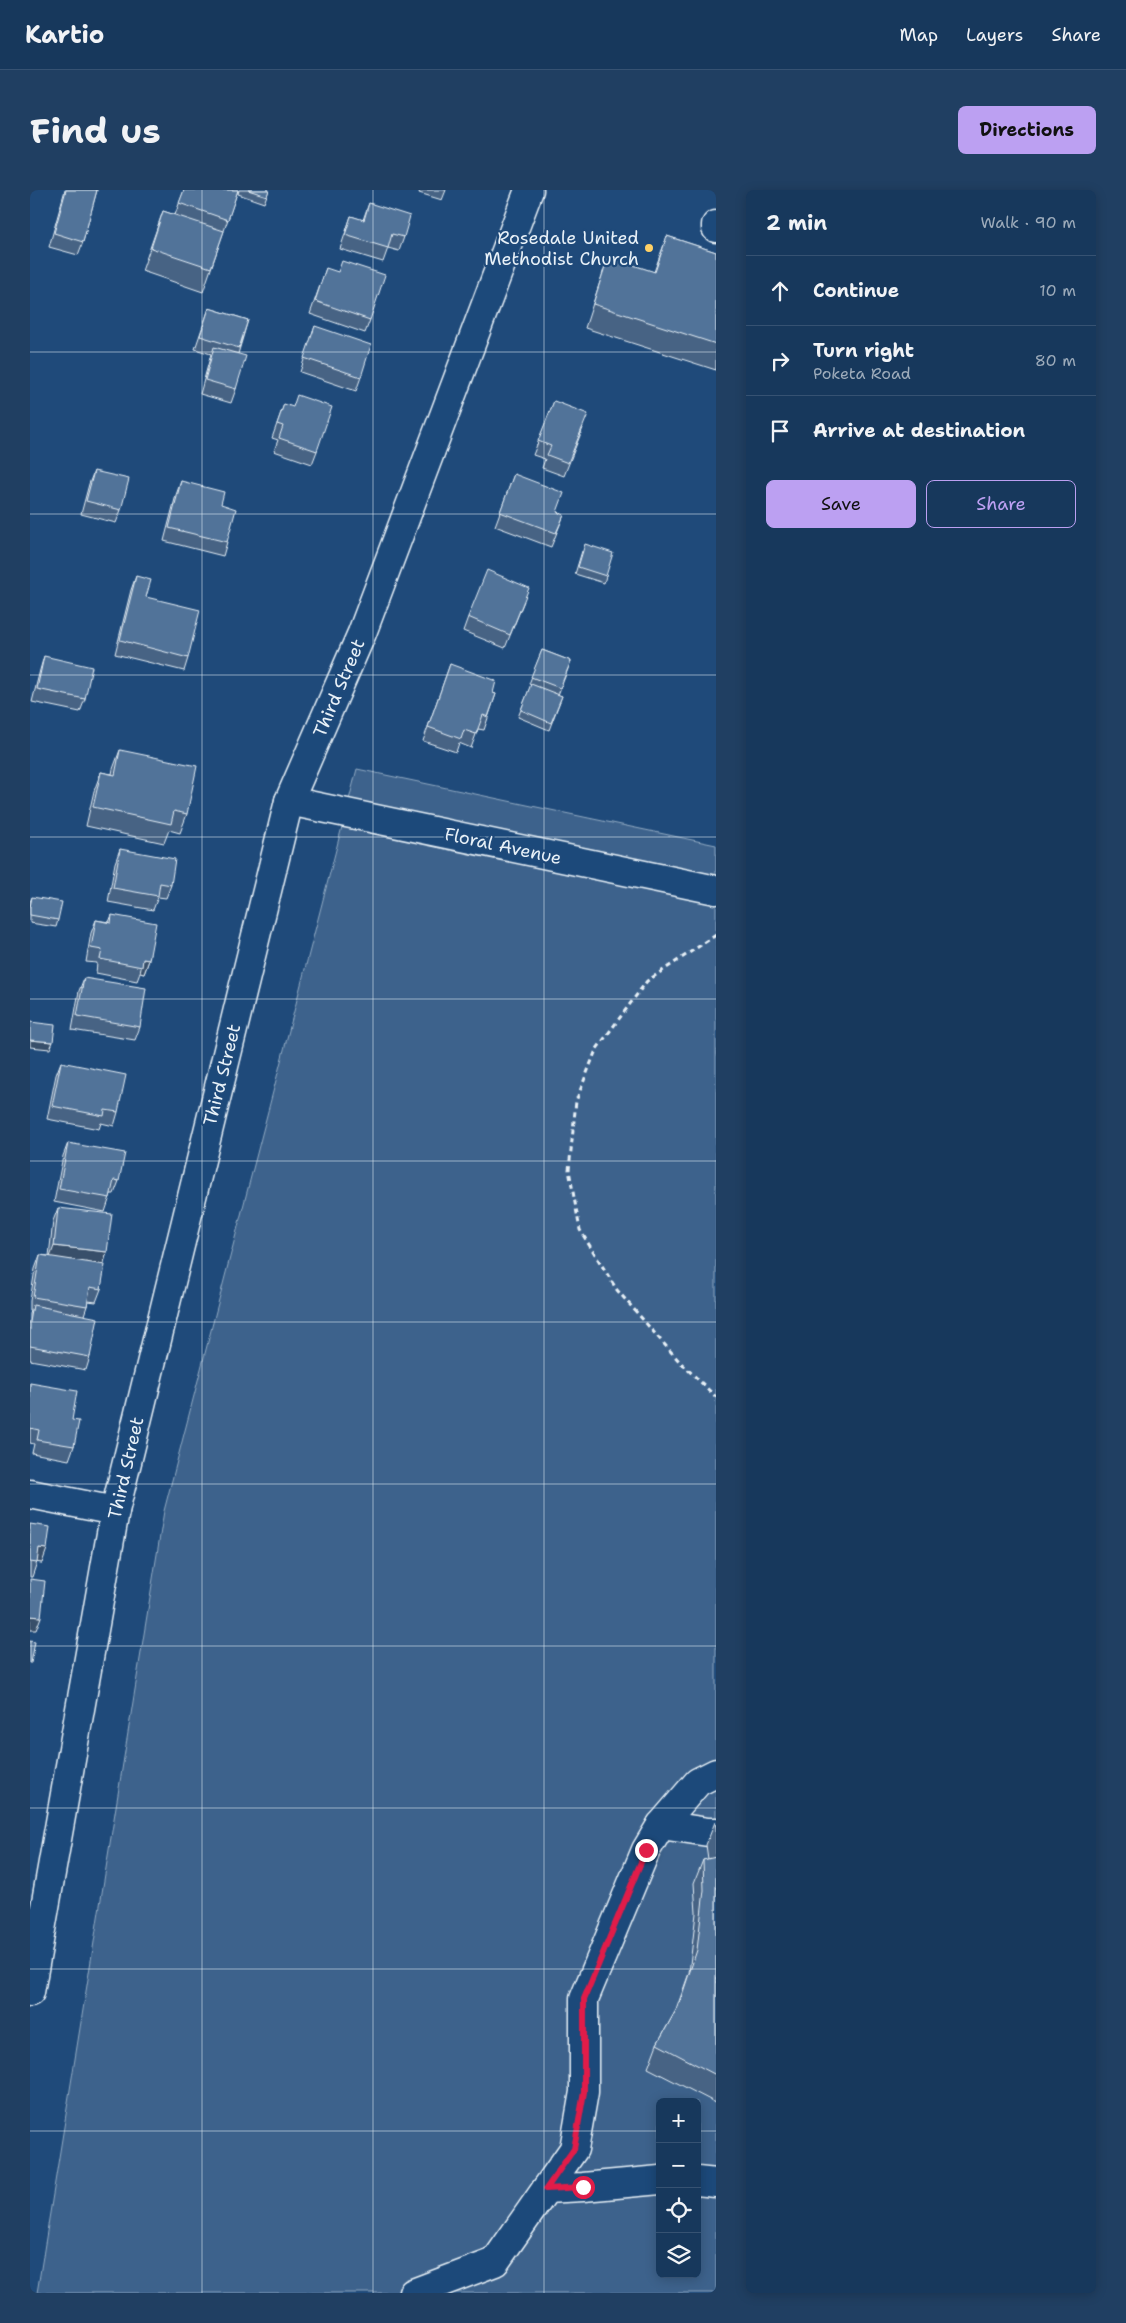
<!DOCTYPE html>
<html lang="en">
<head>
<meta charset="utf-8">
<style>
	:root { --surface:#17385c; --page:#203f62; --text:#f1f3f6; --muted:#9eacbb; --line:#365272; --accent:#bca0f2 }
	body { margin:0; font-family:"Shantell Sans",sans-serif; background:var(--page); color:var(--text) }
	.controls { position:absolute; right:15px; bottom:15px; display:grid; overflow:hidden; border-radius:8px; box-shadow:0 2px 12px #0003 }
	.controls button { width:45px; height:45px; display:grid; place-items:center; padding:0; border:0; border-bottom:1px solid var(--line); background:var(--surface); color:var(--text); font:25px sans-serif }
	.stop { position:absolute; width:15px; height:15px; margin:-11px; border:4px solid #e11d48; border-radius:50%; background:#fff }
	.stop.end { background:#e11d48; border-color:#fff; box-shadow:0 1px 5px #0008 }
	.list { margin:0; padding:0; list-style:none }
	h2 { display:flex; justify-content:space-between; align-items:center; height:65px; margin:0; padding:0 20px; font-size:21px }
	h2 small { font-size:16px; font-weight:400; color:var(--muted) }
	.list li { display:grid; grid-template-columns:32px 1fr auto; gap:15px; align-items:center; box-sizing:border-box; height:70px; padding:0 20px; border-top:1px solid var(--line) }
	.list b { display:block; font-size:19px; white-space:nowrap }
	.list p { margin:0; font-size:16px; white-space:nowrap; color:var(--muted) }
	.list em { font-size:16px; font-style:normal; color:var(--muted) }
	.actions { display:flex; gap:10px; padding:15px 20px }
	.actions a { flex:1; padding:11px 0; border:1px solid var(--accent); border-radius:8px; text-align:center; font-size:18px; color:var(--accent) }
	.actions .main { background:var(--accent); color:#111 }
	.icon { flex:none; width:28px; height:28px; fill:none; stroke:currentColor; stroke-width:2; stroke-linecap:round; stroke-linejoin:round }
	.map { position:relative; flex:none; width:686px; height:2103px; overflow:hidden; border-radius:8px }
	header { display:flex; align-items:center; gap:30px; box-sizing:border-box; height:70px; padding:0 25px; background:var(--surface); border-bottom:1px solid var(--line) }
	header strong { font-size:24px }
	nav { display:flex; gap:28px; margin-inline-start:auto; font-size:18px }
	.intro { display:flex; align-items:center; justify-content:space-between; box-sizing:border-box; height:120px; padding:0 30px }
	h1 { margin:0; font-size:35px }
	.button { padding:12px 22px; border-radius:8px; background:var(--accent); color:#111; font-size:18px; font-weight:700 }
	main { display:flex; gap:30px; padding:0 30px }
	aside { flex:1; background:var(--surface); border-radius:8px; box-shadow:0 2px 12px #0003 }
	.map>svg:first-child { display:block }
</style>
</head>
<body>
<header>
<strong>Kartio</strong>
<nav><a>Map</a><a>Layers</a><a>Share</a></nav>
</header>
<div class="intro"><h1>Find us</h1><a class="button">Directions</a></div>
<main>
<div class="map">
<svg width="686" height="2103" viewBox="0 0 686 2103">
	<rect width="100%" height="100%" fill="#1f4a7a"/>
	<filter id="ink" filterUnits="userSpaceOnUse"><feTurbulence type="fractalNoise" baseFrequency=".02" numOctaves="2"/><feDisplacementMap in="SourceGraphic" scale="10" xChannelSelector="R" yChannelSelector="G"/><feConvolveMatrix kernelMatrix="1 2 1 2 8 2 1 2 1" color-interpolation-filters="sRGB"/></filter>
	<g filter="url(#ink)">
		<path fill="#3c628c" stroke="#92aac2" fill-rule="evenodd" d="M327,579L686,655V2103H7L134,1321ZM630,1912H667V2084H630Z"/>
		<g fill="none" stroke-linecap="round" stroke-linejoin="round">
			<defs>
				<g id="minor">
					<polyline points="686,35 686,38"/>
					<polyline points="259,611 686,700"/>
					<polyline points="0,1304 85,1321"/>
					<polyline points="631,1635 678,1642 686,1642"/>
					<polyline points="0,1802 85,1321 259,611 332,443 499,0"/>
					<polyline points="667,1991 686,1993"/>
					<polyline points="516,1999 553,1997 630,1990"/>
					<polyline points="383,2103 465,2072 544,1959 554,1902 554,1809 616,1660 631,1635 668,1592 686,1583"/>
				</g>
			</defs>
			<use href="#minor" stroke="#e8f1f8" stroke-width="31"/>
			<polyline stroke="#e8f1f8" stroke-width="3" stroke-dasharray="5 4" stroke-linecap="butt" points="686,745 617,791 566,860 546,911 539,980 550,1040 587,1100 649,1171 686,1207"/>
			<use href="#minor" stroke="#1f4a7a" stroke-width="28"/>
		</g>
		<g fill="#466384" stroke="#e8f1f8">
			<polygon points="35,0 67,0 53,52 48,65 19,57"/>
			<polygon points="154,0 208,0 173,102 112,81 133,21 145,25"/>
			<polygon points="209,0 239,0 234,13 208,4"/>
			<polygon points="390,0 416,0 412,10 389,3"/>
			<polygon points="339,13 374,47 369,61 358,58 353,72 310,59 321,26 333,30"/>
			<polygon points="637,46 686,62 686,180 555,138 578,67 624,82"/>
			<polygon points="296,78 340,130 335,143 280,124"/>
			<polygon points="179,118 218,130 208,164 206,199 201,213 170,204 181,164 165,159"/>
			<polygon points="285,136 331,187 326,201 270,182"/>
			<polygon points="524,211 553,238 534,286 512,278 515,269 503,265"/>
			<polygon points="254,214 287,261 282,274 244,261 248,250 242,248"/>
			<polygon points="64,281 91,320 86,333 51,324 59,294"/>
			<polygon points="484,284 527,322 534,325 521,357 465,336"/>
			<polygon points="151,291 191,314 197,352 193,366 134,351 146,305"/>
			<polygon points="552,361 576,386 574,393 545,384"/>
			<polygon points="106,386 116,407 158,468 154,481 85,464 101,400"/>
			<polygon points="494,411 475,458 433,441 438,427"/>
			<polygon points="512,460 541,471 528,505 532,506 519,540 488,527 501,495 499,494"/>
			<polygon points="14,466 55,509 50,522 2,512 10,480"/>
			<polygon points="420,474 463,503 466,504 454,540 448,539 441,558 429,553 426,562 393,551"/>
			<polygon points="90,560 157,624 150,643 139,640 134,653 56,636 64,601 71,582 82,584 83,579"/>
			<polygon points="90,659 141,695 136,708 128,707 123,720 78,712 85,673"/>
			<polygon points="2,707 28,730 26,737 0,733 0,712"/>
			<polygon points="82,725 119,770 114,784 110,783 107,791 66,783 67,773 56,772 61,743 66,730 79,732"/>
			<polygon points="54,788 110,837 105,850 42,840 49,801"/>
			<polygon points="31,872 88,922 84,936 71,933 69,939 17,929 26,885"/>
			<polygon points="38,953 89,991 84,1004 81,1004 75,1022 24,1012 33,966"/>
			<polygon points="28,1018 77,1062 73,1075 71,1099 66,1112 58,1111 57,1116 54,1125 60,1167 56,1180 0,1170 0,1124 1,1121 0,1121 0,1111 5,1079 10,1065 19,1066 23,1031"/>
			<polygon points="0,1193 42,1230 44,1256 39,1270 2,1263 4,1254 0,1253"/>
			<polygon points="0,1334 12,1373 7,1372 2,1387 0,1387"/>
			<polygon points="685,1632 686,1639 686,1913 618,1878 627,1854 646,1820 659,1783 666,1723 664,1693 673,1670 678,1669 676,1655"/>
		</g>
		<g fill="#39506b" stroke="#e8f1f8">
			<polygon points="113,769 119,770 114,784 110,783"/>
			<polygon points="0,850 23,852 20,859 0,857"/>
			<polygon points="24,1056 77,1062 73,1076 19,1070"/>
			<polygon points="9,1358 17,1359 12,1373 4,1372"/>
			<polygon points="0,1426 11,1427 6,1440 0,1440"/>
		</g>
		<g fill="#517399" stroke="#e8f1f8">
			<polygon points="36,0 67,0 53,52 24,43"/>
			<polygon points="154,0 208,0 198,30 149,13"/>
			<polygon points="218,0 239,0 237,6"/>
			<polygon points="339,13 380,26 374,47 362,44 358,58 315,45 321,26 334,30"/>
			<polygon points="133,21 194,41 181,78 121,58"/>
			<polygon points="637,46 686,62 686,154 563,114 578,67 625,82"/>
			<polygon points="312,71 355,85 340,130 285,111 296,78 308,82"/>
			<polygon points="179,118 218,130 209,158 170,146"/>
			<polygon points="285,136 341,155 331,187 274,168"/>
			<polygon points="184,157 216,166 206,199 175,190"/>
			<polygon points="267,205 302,217 287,261 249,248 253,236 247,234 254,214 263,217"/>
			<polygon points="524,211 558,224 538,273 517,265 521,256 508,251"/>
			<polygon points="64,281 99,289 91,320 56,311"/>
			<polygon points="484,284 534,303 527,322 534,325 526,343 470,322"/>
			<polygon points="151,291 194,302 191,314 206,319 197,352 139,338"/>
			<polygon points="555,354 583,363 576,386 548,377"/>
			<polygon points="457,380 499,398 480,445 438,427"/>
			<polygon points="106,386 121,390 116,407 170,420 158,468 90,450"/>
			<polygon points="512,460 541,471 530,498 501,487"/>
			<polygon points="14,466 62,477 55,509 7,499"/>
			<polygon points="420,474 466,491 463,503 466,504 458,527 453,525 446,544 434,540 431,549 398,537"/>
			<polygon points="501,494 532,506 521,533 491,520"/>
			<polygon points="90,560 167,576 157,624 144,621 141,634 63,617 71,582 85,585"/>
			<polygon points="90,659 145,669 141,695 130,693 128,706 83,698"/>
			<polygon points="2,707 32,712 28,730 0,725 0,717"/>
			<polygon points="82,725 126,733 119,770 113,769 112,777 70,769 72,760 61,758 66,730 81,733"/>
			<polygon points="54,788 116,798 110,837 47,826"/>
			<polygon points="0,832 25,835 23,852 0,850"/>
			<polygon points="31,872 96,885 88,922 75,920 74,926 22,916"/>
			<polygon points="38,953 95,963 89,991 84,990 80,1008 29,999"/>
			<polygon points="28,1018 82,1024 77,1062 24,1056"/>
			<polygon points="10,1065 75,1075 71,1099 60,1097 57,1116 3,1107"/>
			<polygon points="3,1115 68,1128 60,1167 0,1156 0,1132"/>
			<polygon points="0,1193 47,1201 42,1230 49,1231 44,1256 7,1250 9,1240 0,1238"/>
			<polygon points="0,1334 20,1337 17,1359 9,1358 7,1373 0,1372"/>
			<polygon points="0,1389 15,1391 11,1427 0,1426"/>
			<polygon points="0,1451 5,1452 1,1473 0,1473"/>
			<polygon points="686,1667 686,1885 627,1854 648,1817 667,1760 674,1700 673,1670"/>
		</g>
	</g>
	<g fill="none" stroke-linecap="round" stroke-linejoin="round" filter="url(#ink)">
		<polyline stroke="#e11d48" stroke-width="6" points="553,1997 516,1999 544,1959 554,1902 554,1809 616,1660"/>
	</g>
	<path fill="none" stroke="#e8f1f8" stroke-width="1" stroke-opacity="0.55" d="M172,0V2103M343,0V2103M514,0V2103M0,162H686M0,324H686M0,485H686M0,647H686M0,809H686M0,971H686M0,1132H686M0,1294H686M0,1456H686M0,1618H686M0,1779H686M0,1941H630M667,1941H686"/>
	<circle fill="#ffd166" stroke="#1f4a7a" stroke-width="2" cx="619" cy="58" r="5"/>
	<g text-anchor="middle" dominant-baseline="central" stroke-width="4.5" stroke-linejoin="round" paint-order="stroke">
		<g font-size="18" fill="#e8f1f8" stroke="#1f4a7a" text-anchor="end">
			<text x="609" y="48">Rosedale United<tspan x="609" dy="21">Methodist Church</tspan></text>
		</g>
		<g font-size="18" fill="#e8f1f8" stroke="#1f4a7a">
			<text transform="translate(309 498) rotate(-67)">Third Street</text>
			<text transform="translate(473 656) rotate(12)">Floral Avenue</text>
			<text transform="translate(192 885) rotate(-76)">Third Street</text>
			<text transform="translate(96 1278) rotate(-77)">Third Street</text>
		</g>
	</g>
</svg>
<div class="controls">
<button>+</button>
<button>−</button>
<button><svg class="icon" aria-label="locate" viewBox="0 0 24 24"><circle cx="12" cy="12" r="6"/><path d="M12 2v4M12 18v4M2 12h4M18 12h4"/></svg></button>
<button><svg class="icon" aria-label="layers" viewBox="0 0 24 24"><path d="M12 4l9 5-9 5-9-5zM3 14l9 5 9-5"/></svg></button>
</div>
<div class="stop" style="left:553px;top:1997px"></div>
<div class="stop end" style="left:616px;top:1660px"></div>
</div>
<aside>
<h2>2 min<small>Walk · 90 m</small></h2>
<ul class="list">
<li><svg class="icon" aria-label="ahead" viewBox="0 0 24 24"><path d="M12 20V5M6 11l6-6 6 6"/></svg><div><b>Continue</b></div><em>10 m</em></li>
<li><svg class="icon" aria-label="right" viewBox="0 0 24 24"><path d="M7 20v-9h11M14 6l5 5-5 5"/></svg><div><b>Turn right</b><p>Poketa Road</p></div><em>80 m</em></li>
<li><svg class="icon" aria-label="arrive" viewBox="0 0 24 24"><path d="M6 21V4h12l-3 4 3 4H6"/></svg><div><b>Arrive at destination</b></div></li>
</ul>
<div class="actions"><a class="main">Save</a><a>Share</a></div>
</aside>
</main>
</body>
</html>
